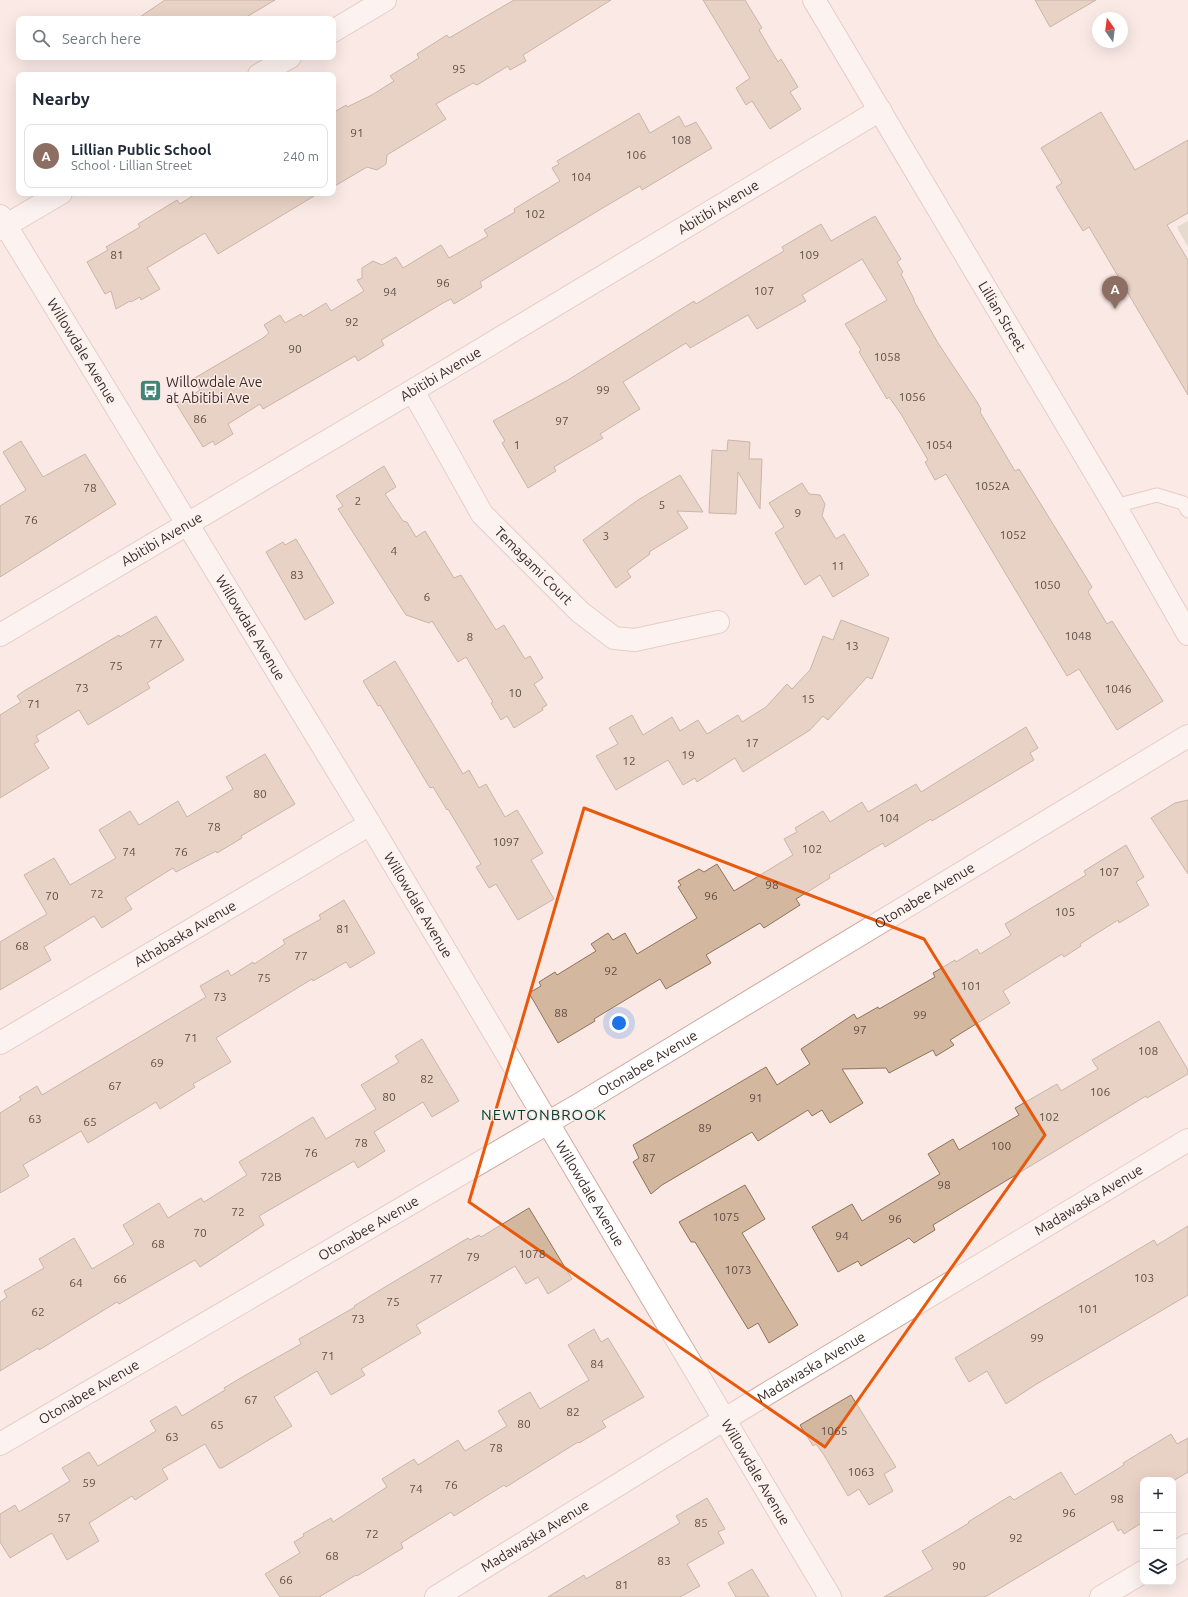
<!DOCTYPE html>
<html lang="en">
<head>
<meta charset="utf-8">
<style>
	:root { --surface:#fff; --page:#f2f2f3; --text:#1f2937; --muted:#747a83; --line:#e0e1e3; --accent:#428476 }
	body { margin:0; font-family:Ubuntu,sans-serif; background:var(--page); color:var(--text) }
	.controls { position:absolute; right:12px; bottom:12px; display:grid; overflow:hidden; border-radius:8px; box-shadow:0 4px 16px #0002 }
	.controls button { width:36px; height:36px; display:grid; place-items:center; padding:0; border:0; border-bottom:1px solid var(--line); background:var(--surface); color:var(--text); font:20px sans-serif }
	.compass { position:absolute; left:1092px; top:12px; width:36px; height:36px; border-radius:50%; background:var(--surface); box-shadow:0 4px 16px #0002; rotate:346deg }
	.you { position:absolute; left:619px; top:1023px; width:14px; height:14px; margin:-10px; border:3px solid #fff; border-radius:50%; background:#1a73e8; box-shadow:0 0 0 6px #1a73e833 }
	.badge { display:grid; place-items:center; width:26px; height:26px; border-radius:50%; background:var(--accent); color:#fff; font-size:13px; font-weight:700 }
	.pin { position:absolute; translate:-50% -33px; filter:drop-shadow(0 1px 2px #0008) }
	.pin::after { content:''; position:absolute; top:21px; width:14px; height:12px; background:inherit; clip-path:polygon(0 0,100% 0,50% 100%) }
	.list { margin:0; padding:0; list-style:none }
	h2 { display:flex; justify-content:space-between; align-items:center; height:52px; margin:0; padding:0 16px; font-size:17px }
	h2 small { font-size:13px; font-weight:400; color:var(--muted) }
	.list li { display:grid; grid-template-columns:26px 1fr auto; gap:12px; align-items:center; box-sizing:border-box; height:64px; margin:0 8px 8px; padding:0 8px; border:1px solid var(--line); border-radius:8px }
	.list b { display:block; font-size:15px; white-space:nowrap }
	.list p { margin:0; font-size:13px; white-space:nowrap; color:var(--muted) }
	.list em { font-size:13px; font-style:normal; color:var(--muted) }
	.icon { flex:none; width:22px; height:22px; fill:none; stroke:currentColor; stroke-width:2; stroke-linecap:round; stroke-linejoin:round }
	.map { position:relative; flex:none; width:1188px; height:1597px; overflow:hidden }
	.search { position:absolute; background:var(--surface); box-shadow:0 4px 16px #0002; left:16px; top:16px; width:320px; height:44px; display:flex; align-items:center; gap:10px; box-sizing:border-box; padding:0 14px; border-radius:8px; color:var(--muted); font-size:15px }
	.panel { position:absolute; background:var(--surface); box-shadow:0 4px 16px #0002; left:16px; top:72px; width:320px; height:124px; border-radius:8px }
	.map>svg:first-child { display:block }
</style>
</head>
<body>
<div class="map">
<svg width="1188" height="1597" viewBox="0 0 1188 1597">
	<rect width="100%" height="100%" fill="#fae9e5"/>
	<polygon fill="#cec6af" points="1188,221 1188,247 1177,227"/>
	<g fill="#d3b79e" stroke="#8f745b">
		<polygon points="165,0 275,0 243,19 137,19"/>
		<polygon points="514,0 611,0 523,55 526,61 510,70 508,66 477,85 473,83 436,104 446,119 387,155 386,164 377,170 367,167 333,187 333,113 346,105 347,107 372,95 394,81 390,76 419,58 417,54 447,35 449,38"/>
		<polygon points="703,0 745,0 762,28 759,30 778,62 781,59 798,87 790,92 801,109 770,129 752,101 746,105 736,88 750,78"/>
		<polygon points="1035,0 1096,0 1050,27"/>
		<polygon points="1101,112 1135,170 1188,140 1188,213 1167,225 1188,260 1188,395 1089,227 1083,231 1056,187 1062,183 1041,148"/>
		<polygon points="639,113 650,133 679,116 685,127 696,122 712,148 642,190 640,186 601,209 480,282 482,287 454,304 451,299 443,303 383,339 381,340 384,345 358,361 355,356 263,409 260,404 228,424 233,434 215,445 213,441 203,447 177,405 200,390 193,379 263,338 269,333 264,325 280,315 285,323 301,314 303,317 326,303 331,311 364,291 357,280 362,278 362,268 373,261 382,265 396,257 403,268 441,245 449,258 488,236 484,230 515,212 514,209 560,181 552,168 559,164 557,161"/>
		<polygon points="197,193 319,193 218,254 205,233 147,268 160,289 141,300 140,297 131,302 130,301 116,309 111,291 105,294 87,262 108,250 106,247 140,227 138,224 177,200 180,204"/>
		<polygon points="875,216 901,259 897,262 903,272 901,274 914,299 914,301 938,343 977,402 981,409 980,412 1015,471 1019,469 1092,587 1088,592 1107,624 1112,621 1163,701 1117,730 1079,669 1067,676 946,474 935,480 925,462 928,460 901,414 889,397 887,399 859,352 861,350 845,324 887,300 862,259 802,295 806,301 757,329 748,315 690,348 686,343 623,382 640,409 600,434 603,438 554,467 556,471 528,488 502,443 505,441 493,421 568,380 694,301 696,304 762,264 784,251 782,247 821,224 831,241"/>
		<polygon points="728,440 750,442 749,459 762,459 760,509 738,472 736,514 709,513 712,450 727,451"/>
		<polygon points="21,441 43,477 85,454 116,504 0,577 0,506 26,490 3,452"/>
		<polygon points="384,466 396,487 385,494 403,521 407,522 416,537 425,531 454,578 461,575 496,630 504,625 525,659 530,656 543,678 534,684 547,705 542,708 543,710 514,728 507,716 501,720 491,703 493,702 466,657 458,662 432,621 429,623 406,615 338,509 343,506 336,496"/>
		<polygon points="680,475 703,512 677,511 688,528 649,552 650,554 627,571 631,577 616,588 583,540 638,500"/>
		<polygon points="802,483 809,494 820,495 825,504 822,516 836,539 844,534 869,575 833,597 820,575 805,585 775,533 784,527 769,503"/>
		<polygon points="296,539 334,603 305,620 266,552 283,542 285,545"/>
		<polygon points="156,616 184,660 147,683 150,688 88,725 79,710 36,736 39,741 34,744 49,768 0,798 0,715 21,702 17,696 24,691 119,635 120,637"/>
		<polygon points="841,620 889,638 872,679 867,677 828,720 823,716 810,730 743,772 735,758 697,782 695,778 683,785 668,760 616,790 596,756 618,744 609,728 632,715 643,735 672,717 680,731 698,720 707,734 738,715 742,722 766,707 787,684 792,689 810,670 823,636 833,640"/>
		<polygon points="395,661 463,774 469,770 479,788 486,784 505,817 517,810 543,853 531,860 554,899 518,920 496,884 489,888 476,867 481,864 448,809 447,810 433,787 430,788 380,705 378,706 363,681"/>
		<polygon points="1026,727 1038,748 1030,753 1034,760 932,821 931,819 885,847 883,843 829,875 830,878 796,899 800,905 764,928 760,923 706,955 711,963 666,989 660,979 594,1019 595,1021 558,1043 529,993 541,986 539,982 555,972 557,975 596,951 591,944 608,933 613,940 625,933 637,954 697,918 678,887 681,885 678,881 699,869 704,872 717,864 734,891 793,855 784,839 797,832 795,828 823,811 830,822 862,802 868,812 916,784 921,792"/>
		<polygon points="265,754 295,804 241,836 242,838 217,853 216,851 176,872 173,868 125,898 132,909 102,928 94,916 44,947 51,960 0,990 0,942 47,914 24,875 54,858 70,885 116,858 99,830 130,811 139,825 178,801 187,817 233,789 226,777"/>
		<polygon points="1188,800 1188,874 1151,818 1175,803"/>
		<polygon points="1126,845 1144,877 1136,882 1149,905 1119,923 1118,920 1080,944 1081,946 1064,957 1062,954 1003,991 1010,1003 950,1040 954,1045 936,1056 933,1050 889,1073 886,1068 842,1069 863,1103 830,1123 822,1110 812,1116 808,1110 758,1141 752,1132 662,1185 651,1194 633,1162 639,1158 633,1145 766,1067 777,1085 810,1064 801,1049 854,1014 857,1019 878,1007 879,1009 935,977 933,973 955,960 956,962 977,949 980,954 1011,935 1005,924 1086,875 1084,871"/>
		<polygon points="344,900 375,953 350,968 346,962 313,981 312,979 216,1038 231,1062 193,1084 195,1087 160,1109 156,1102 88,1143 81,1131 23,1165 29,1176 0,1193 0,1113 21,1100 19,1097 37,1086 42,1095 206,997 200,986 228,970 231,976 253,962 254,964 285,944 283,940 321,919 319,915"/>
		<polygon points="1159,1021 1188,1070 1188,1074 1147,1098 1146,1096 933,1225 935,1230 914,1243 909,1238 861,1266 858,1261 838,1272 812,1227 852,1204 862,1221 940,1174 928,1154 953,1139 959,1150 988,1133 1019,1115 1015,1108 1057,1084 1061,1091 1098,1069 1092,1060"/>
		<polygon points="422,1039 459,1101 432,1117 423,1102 374,1132 385,1151 358,1168 354,1161 259,1216 264,1225 200,1267 195,1260 119,1304 117,1302 39,1350 38,1348 0,1371 0,1302 7,1297 4,1291 44,1268 39,1259 74,1238 92,1269 134,1244 123,1225 159,1203 168,1218 201,1198 204,1202 247,1175 239,1162 313,1117 326,1139 376,1109 361,1085 399,1062 395,1056"/>
		<polygon points="745,1185 765,1219 742,1233 798,1325 769,1343 758,1323 748,1329 695,1242 691,1242 679,1222"/>
		<polygon points="529,1208 572,1279 548,1294 538,1277 526,1284 515,1266 416,1325 421,1333 361,1369 365,1375 331,1395 317,1371 274,1397 292,1426 222,1468 219,1468 205,1444 162,1469 168,1479 135,1500 132,1496 89,1523 99,1541 67,1560 52,1533 10,1558 0,1542 0,1514 15,1505 19,1512 70,1481 62,1468 89,1452 98,1466 156,1431 150,1421 176,1406 182,1416 225,1390 224,1388 244,1376 301,1344 299,1339 355,1307 354,1306 390,1284 468,1238 470,1240 479,1235 481,1237"/>
		<polygon points="1188,1226 1188,1295 1035,1385 1006,1404 987,1371 969,1382 955,1358 1154,1240 1157,1245"/>
		<polygon points="594,1329 601,1342 608,1338 644,1397 602,1421 606,1427 579,1443 578,1442 506,1487 504,1485 454,1516 451,1512 401,1543 403,1548 357,1576 356,1575 319,1597 280,1597 265,1574 300,1553 294,1542 304,1536 303,1534 331,1518 333,1522 387,1487 382,1479 414,1459 418,1465 458,1440 465,1451 507,1426 498,1411 530,1392 540,1409 589,1380 568,1345"/>
		<polygon points="851,1395 896,1467 884,1474 893,1491 869,1505 859,1489 848,1496 824,1455 816,1444 813,1446 800,1425"/>
		<polygon points="1171,1434 1177,1444 1188,1438 1188,1472 1173,1481 1143,1480 1143,1522 1124,1534 1121,1529 1118,1531 1113,1521 985,1597 884,1597 933,1569 922,1551 969,1523 968,1522 1010,1496 1014,1500 1061,1472 1075,1495 1124,1465 1123,1463"/>
		<polygon points="707,1498 725,1529 718,1532 724,1543 687,1564 700,1586 680,1597 548,1597 584,1575 586,1579 680,1523 676,1516"/>
		<polygon points="752,1569 769,1597 736,1597 728,1583"/>
	</g>
	<g fill="none" stroke-linecap="round" stroke-linejoin="round">
		<defs>
			<polyline id="lane" points="1115,506 1157,495 1183,503 1188,511"/>
			<g id="street">
				<path id="s1" d="M814,0L1115,506L1188,634"/>
				<polyline points="333,31 385,0"/>
				<polyline points="259,75 290,57"/>
				<polyline points="0,229 61,193"/>
				<path id="s2" d="M413,391L482,514L580,612L614,638L635,640L718,622"/>
				<path id="s3" d="M0,635L439,375L880,110"/>
				<path id="s4" d="M0,1043L370,824"/>
				<path id="s5" d="M0,1444L580,1104L1188,736"/>
				<path id="s6" d="M436,1597L725,1419L1188,1140"/>
			</g>
			<g id="secondary">
				<path id="s7" d="M0,216L370,824L830,1597"/>
				<polyline points="1173,1554 1188,1545"/>
				<polyline points="1101,1597 1143,1572"/>
			</g>
		</defs>
		<use href="#lane" stroke="#d1aa9f" stroke-width="15"/>
		<use href="#street" stroke="#d1aa9f" stroke-width="24"/>
		<use href="#secondary" stroke="#d1aa9f" stroke-width="24"/>
		<use href="#lane" stroke="#fff" stroke-width="13"/>
		<use href="#street" stroke="#fff" stroke-width="22"/>
		<use href="#secondary" stroke="#fff" stroke-width="22"/>
	</g>
	<path d="M0 0H1188V1597H0ZM584,808L924,939L1045,1135L825,1447L469,1202Z" fill="#fae9e5" fill-opacity=".55" fill-rule="evenodd"/>
	<path fill="none" stroke="#e8590c" stroke-width="3" stroke-linejoin="round" d="M584,808L924,939L1045,1135L825,1447L469,1202Z"/>
	<defs>
		<symbol id="bus-square" viewBox="-11 -11 22 22"><rect x="-9" y="-9" width="18" height="18" rx="4" fill="#428476" stroke="#fae9e5"/><path d="M-5-6H5V4H4V6H2V4H-2V6H-4V4H-5ZM-3.5-4V0h7V-4ZM-3.5 1.2v1.5H-2V1.2ZM2 1.2v1.5H3.5V1.2Z" fill="#fff"/></symbol>
	</defs>
	<g fill-rule="evenodd">
		<use href="#bus-square" x="138" y="378" width="25" height="25"/>
	</g>
	<g text-anchor="middle" dominant-baseline="central" stroke-width="3" stroke-linejoin="round" paint-order="stroke">
		<g font-size="12" fill="#624f46">
			<text x="459" y="68">95</text>
			<text x="357" y="132">91</text>
			<text x="681" y="139">108</text>
			<text x="636" y="154">106</text>
			<text x="581" y="176">104</text>
			<text x="535" y="213">102</text>
			<text x="117" y="254">81</text>
			<text x="809" y="254">109</text>
			<text x="443" y="282">96</text>
			<text x="764" y="290">107</text>
			<text x="390" y="291">94</text>
			<text x="352" y="321">92</text>
			<text x="295" y="348">90</text>
			<text x="887" y="356">1058</text>
			<text x="603" y="389">99</text>
			<text x="912" y="396">1056</text>
			<text x="200" y="418">86</text>
			<text x="562" y="420">97</text>
			<text x="517" y="444">1</text>
			<text x="939" y="444">1054</text>
			<text x="992" y="485">1052A</text>
			<text x="90" y="487">78</text>
			<text x="358" y="500">2</text>
			<text x="662" y="504">5</text>
			<text x="798" y="512">9</text>
			<text x="31" y="519">76</text>
			<text x="1013" y="534">1052</text>
			<text x="606" y="535">3</text>
			<text x="394" y="550">4</text>
			<text x="838" y="565">11</text>
			<text x="297" y="574">83</text>
			<text x="1047" y="584">1050</text>
			<text x="427" y="596">6</text>
			<text x="1078" y="635">1048</text>
			<text x="470" y="636">8</text>
			<text x="156" y="643">77</text>
			<text x="852" y="645">13</text>
			<text x="116" y="665">75</text>
			<text x="82" y="687">73</text>
			<text x="1118" y="688">1046</text>
			<text x="515" y="692">10</text>
			<text x="808" y="698">15</text>
			<text x="34" y="703">71</text>
			<text x="752" y="742">17</text>
			<text x="688" y="754">19</text>
			<text x="629" y="760">12</text>
			<text x="260" y="793">80</text>
			<text x="889" y="817">104</text>
			<text x="214" y="826">78</text>
			<text x="506" y="841">1097</text>
			<text x="812" y="848">102</text>
			<text x="129" y="851">74</text>
			<text x="181" y="851">76</text>
			<text x="1109" y="871">107</text>
			<text x="772" y="884">98</text>
			<text x="97" y="893">72</text>
			<text x="52" y="895">70</text>
			<text x="711" y="895">96</text>
			<text x="1065" y="911">105</text>
			<text x="343" y="928">81</text>
			<text x="22" y="945">68</text>
			<text x="301" y="955">77</text>
			<text x="611" y="970">92</text>
			<text x="264" y="977">75</text>
			<text x="971" y="985">101</text>
			<text x="220" y="996">73</text>
			<text x="561" y="1012">88</text>
			<text x="920" y="1014">99</text>
			<text x="860" y="1029">97</text>
			<text x="191" y="1037">71</text>
			<text x="1148" y="1050">108</text>
			<text x="157" y="1062">69</text>
			<text x="427" y="1078">82</text>
			<text x="115" y="1085">67</text>
			<text x="1100" y="1091">106</text>
			<text x="389" y="1096">80</text>
			<text x="756" y="1097">91</text>
			<text x="1049" y="1116">102</text>
			<text x="35" y="1118">63</text>
			<text x="90" y="1121">65</text>
			<text x="705" y="1127">89</text>
			<text x="361" y="1142">78</text>
			<text x="1001" y="1145">100</text>
			<text x="311" y="1152">76</text>
			<text x="649" y="1157">87</text>
			<text x="271" y="1176">72B</text>
			<text x="944" y="1184">98</text>
			<text x="238" y="1211">72</text>
			<text x="726" y="1216">1075</text>
			<text x="895" y="1218">96</text>
			<text x="200" y="1232">70</text>
			<text x="842" y="1235">94</text>
			<text x="158" y="1243">68</text>
			<text x="532" y="1253">1078</text>
			<text x="473" y="1256">79</text>
			<text x="738" y="1269">1073</text>
			<text x="1144" y="1277">103</text>
			<text x="120" y="1278">66</text>
			<text x="436" y="1278">77</text>
			<text x="76" y="1282">64</text>
			<text x="393" y="1301">75</text>
			<text x="1088" y="1308">101</text>
			<text x="38" y="1311">62</text>
			<text x="358" y="1318">73</text>
			<text x="1037" y="1337">99</text>
			<text x="328" y="1355">71</text>
			<text x="597" y="1363">84</text>
			<text x="251" y="1399">67</text>
			<text x="573" y="1411">82</text>
			<text x="524" y="1423">80</text>
			<text x="217" y="1424">65</text>
			<text x="834" y="1430">1065</text>
			<text x="172" y="1436">63</text>
			<text x="496" y="1447">78</text>
			<text x="861" y="1471">1063</text>
			<text x="89" y="1482">59</text>
			<text x="451" y="1484">76</text>
			<text x="416" y="1488">74</text>
			<text x="1117" y="1498">98</text>
			<text x="1069" y="1512">96</text>
			<text x="64" y="1517">57</text>
			<text x="701" y="1522">85</text>
			<text x="372" y="1533">72</text>
			<text x="1016" y="1537">92</text>
			<text x="332" y="1555">68</text>
			<text x="664" y="1560">83</text>
			<text x="959" y="1565">90</text>
			<text x="286" y="1579">66</text>
			<text x="622" y="1584">81</text>
		</g>
		<g font-size="14" fill="#3c2c28" stroke="#fae9e5">
			<text stroke="none"><textPath href="#s3" startOffset="836">Abitibi Avenue</textPath></text>
			<text stroke="none"><textPath href="#s1" startOffset="368">Lillian Street</textPath></text>
			<text stroke="none"><textPath href="#s7" startOffset="158">Willowdale Avenue</textPath></text>
			<text stroke="none"><textPath href="#s3" startOffset="512">Abitibi Avenue</textPath></text>
			<text stroke="none"><textPath href="#s3" startOffset="188">Abitibi Avenue</textPath></text>
			<text stroke="none"><textPath href="#s2" startOffset="214">Temagami Court</textPath></text>
			<text stroke="none"><textPath href="#s7" startOffset="482">Willowdale Avenue</textPath></text>
			<text stroke="none"><textPath href="#s5" startOffset="1075">Otonabee Avenue</textPath></text>
			<text stroke="none"><textPath href="#s7" startOffset="806">Willowdale Avenue</textPath></text>
			<text stroke="none"><textPath href="#s4" startOffset="215">Athabaska Avenue</textPath></text>
			<text stroke="none"><textPath href="#s5" startOffset="751">Otonabee Avenue</textPath></text>
			<text stroke="none"><textPath href="#s7" startOffset="1142">Willowdale Avenue</textPath></text>
			<text stroke="none"><textPath href="#s6" startOffset="764">Madawaska Avenue</textPath></text>
			<text stroke="none"><textPath href="#s5" startOffset="427">Otonabee Avenue</textPath></text>
			<text stroke="none"><textPath href="#s6" startOffset="440">Madawaska Avenue</textPath></text>
			<text stroke="none"><textPath href="#s5" startOffset="103">Otonabee Avenue</textPath></text>
			<text stroke="none"><textPath href="#s7" startOffset="1466">Willowdale Avenue</textPath></text>
			<text stroke="none"><textPath href="#s6" startOffset="116">Madawaska Avenue</textPath></text>
		</g>
		<g font-size="14" fill="#3c2c28" stroke="#fae9e5" text-anchor="start">
			<text x="166" y="382">Willowdale Ave<tspan x="166" dy="16">at Abitibi Ave</tspan></text>
		</g>
		<g font-size="15" letter-spacing="1" fill="#034036" stroke="#fae9e5">
			<text x="544" y="1114">NEWTONBROOK</text>
		</g>
	</g>
</svg>
<div class="controls">
<button>+</button>
<button>−</button>
<button><svg class="icon" aria-label="layers" viewBox="0 0 24 24"><path d="M12 4l9 5-9 5-9-5zM3 14l9 5 9-5"/></svg></button>
</div>
<svg class="compass" viewBox="-18 -18 36 36"><path d="M0-13l5 13h-10z" fill="#e53935"/><path d="M0 13l5-13h-10z" fill="#747a83"/></svg>
<div class="you"></div>
<div class="pin badge" style="left:1115px;top:309px;background:#8d6e63">A</div>
<div class="search"><svg class="icon" aria-label="search" viewBox="0 0 24 24"><circle cx="10" cy="10" r="6"/><path d="M15 15l6 6"/></svg>Search here</div>
<section class="panel">
<h2>Nearby<small></small></h2>
<ul class="list">
<li><span class="badge" style="background:#8d6e63">A</span><div><b>Lillian Public School</b><p>School · Lillian Street</p></div><em>240 m</em></li>
</ul>
</section>
</div>
</body>
</html>
